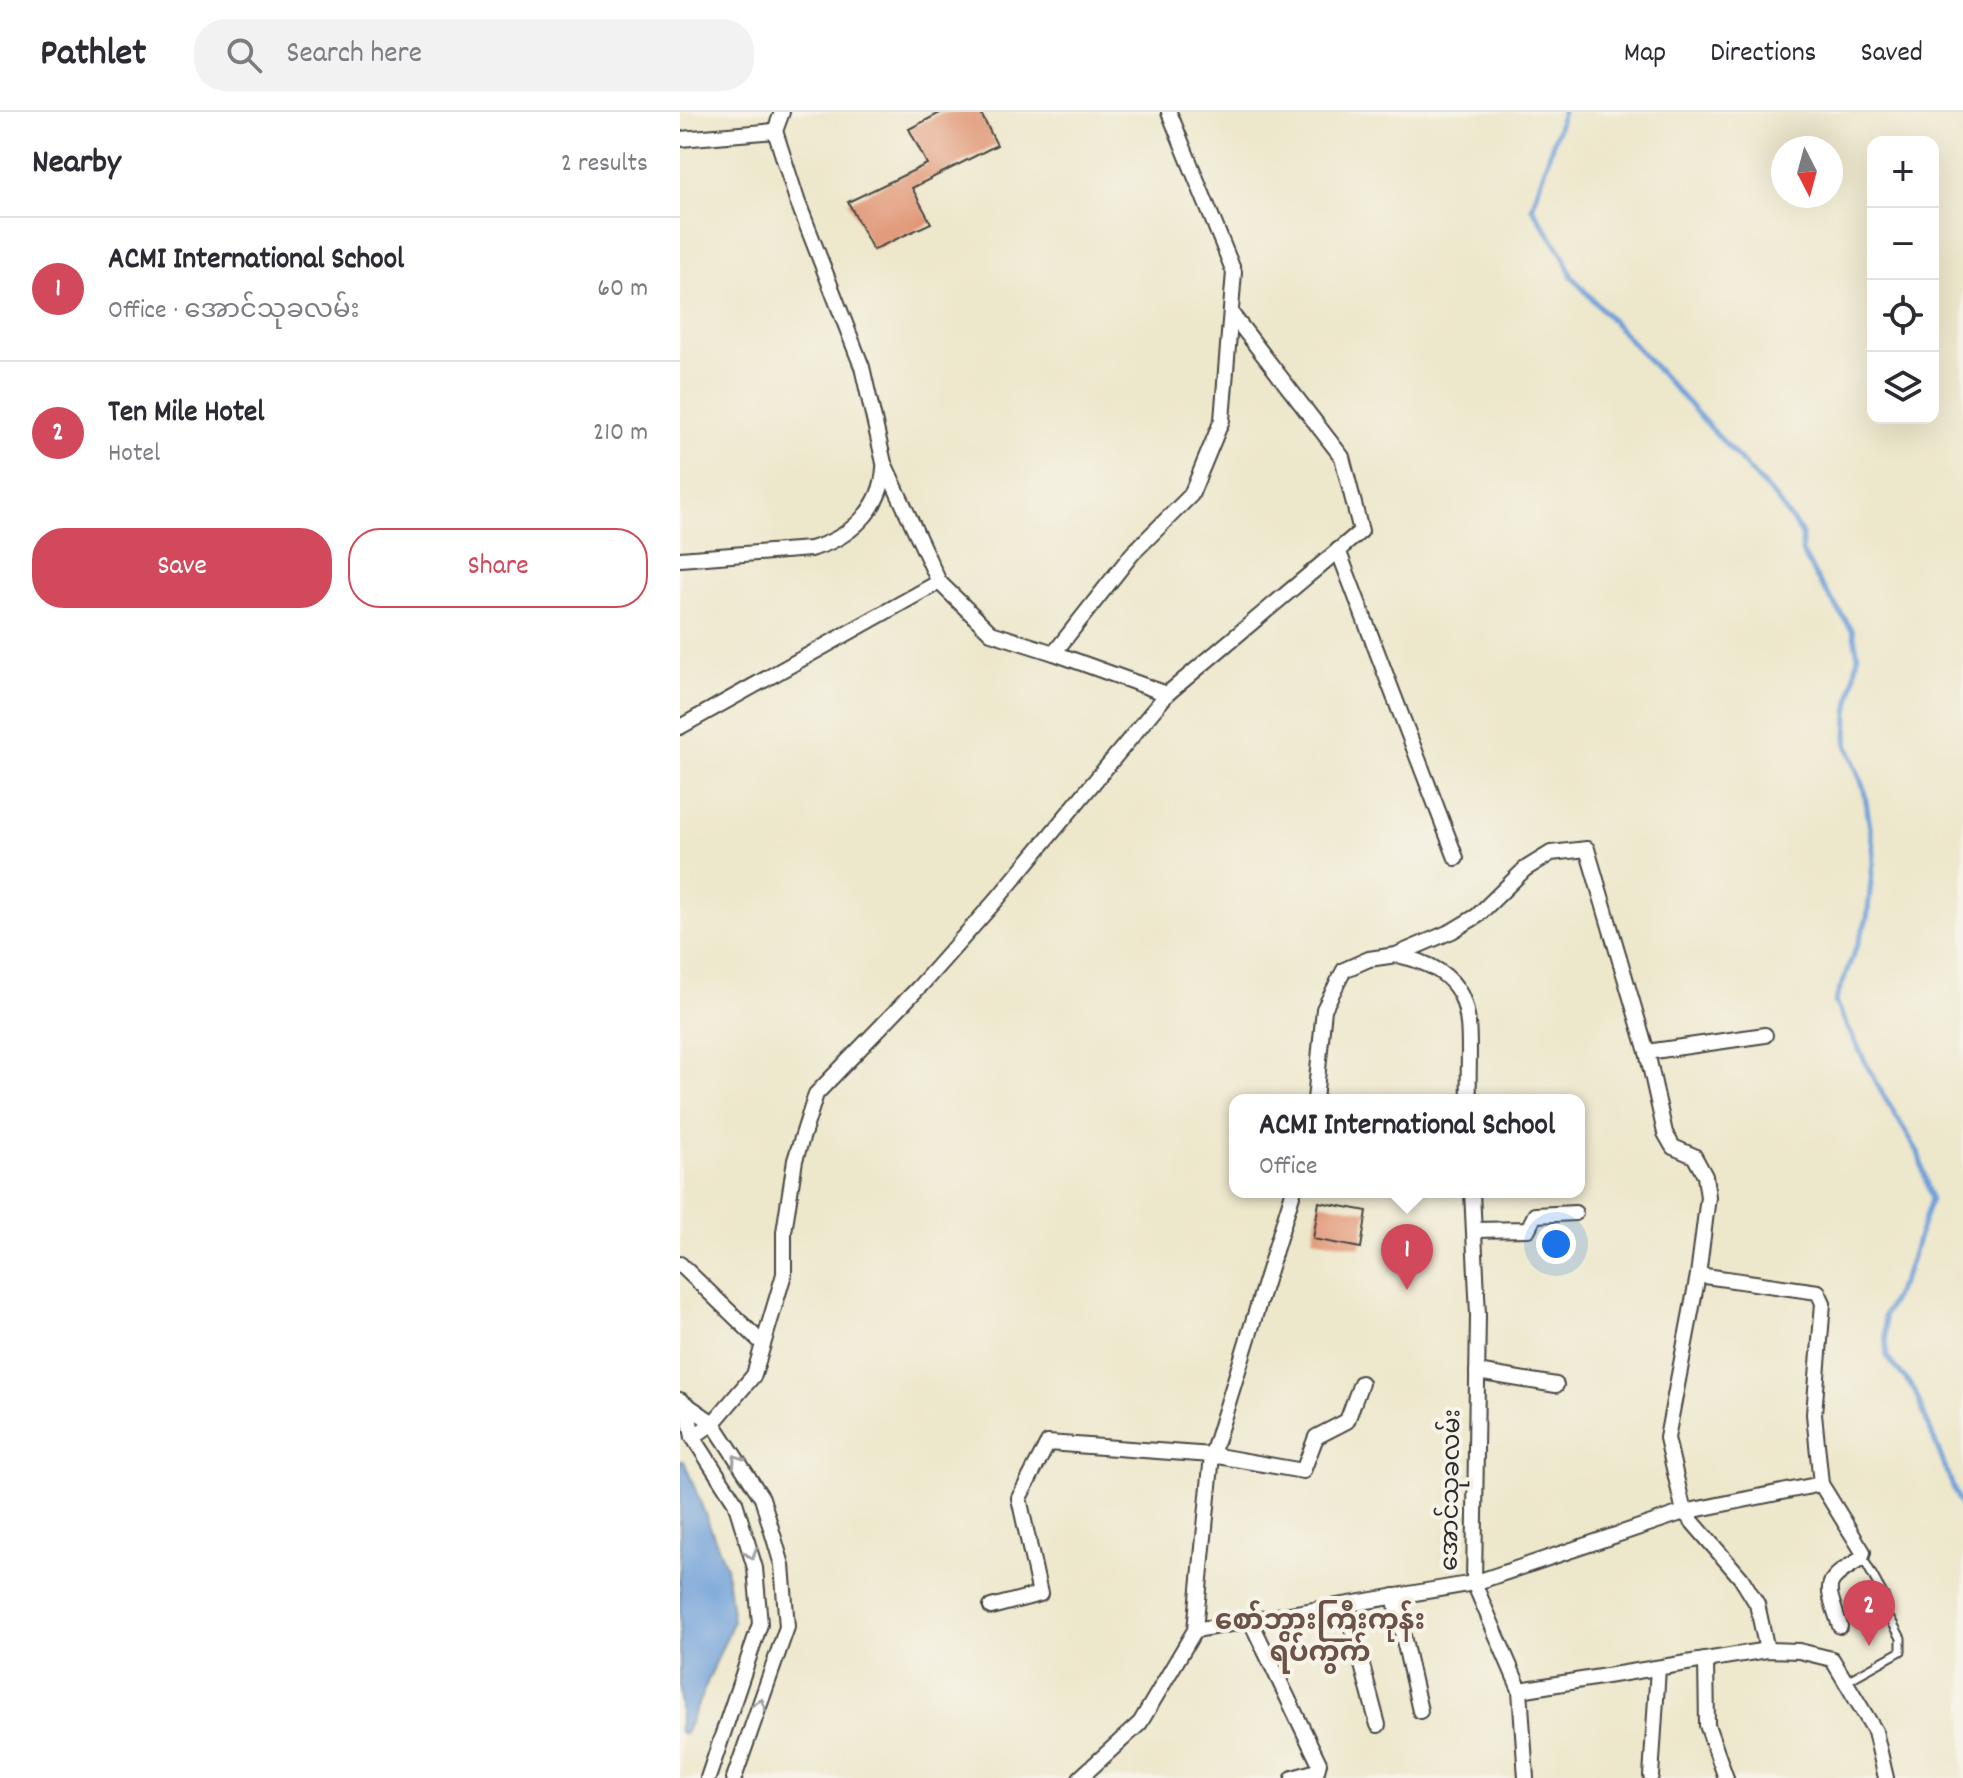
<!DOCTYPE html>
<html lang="en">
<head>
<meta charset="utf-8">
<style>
	:root { --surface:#fff; --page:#f2f2f3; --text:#2b2b33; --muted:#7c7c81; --line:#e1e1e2; --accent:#d1495b }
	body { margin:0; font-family:Dekko,"Noto Sans Myanmar",sans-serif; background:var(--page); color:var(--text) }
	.controls { position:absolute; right:24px; top:24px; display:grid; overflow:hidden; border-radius:16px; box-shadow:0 8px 32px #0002 }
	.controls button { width:72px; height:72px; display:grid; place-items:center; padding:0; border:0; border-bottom:2px solid var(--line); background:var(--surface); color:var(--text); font:40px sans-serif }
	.compass { position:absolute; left:1091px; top:24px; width:72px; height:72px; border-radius:50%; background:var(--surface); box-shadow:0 8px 32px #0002; rotate:174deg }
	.you { position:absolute; left:876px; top:1132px; width:28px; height:28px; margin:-20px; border:6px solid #fff; border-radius:50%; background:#1a73e8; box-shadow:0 0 0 12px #1a73e833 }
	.badge { display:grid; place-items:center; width:52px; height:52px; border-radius:50%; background:var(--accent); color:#fff; font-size:26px; font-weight:700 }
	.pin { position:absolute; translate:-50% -66px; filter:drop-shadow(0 2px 4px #0008) }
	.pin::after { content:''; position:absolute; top:42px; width:28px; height:24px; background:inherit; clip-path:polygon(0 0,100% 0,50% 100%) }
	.popup { position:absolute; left:549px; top:982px; width:356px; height:104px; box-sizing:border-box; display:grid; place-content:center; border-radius:16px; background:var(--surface); filter:drop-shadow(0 2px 6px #0005); font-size:26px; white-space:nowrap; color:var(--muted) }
	.popup b { font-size:30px; color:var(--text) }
	.popup::after { content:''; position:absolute; left:50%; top:100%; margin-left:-16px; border:16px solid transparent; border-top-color:var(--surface) }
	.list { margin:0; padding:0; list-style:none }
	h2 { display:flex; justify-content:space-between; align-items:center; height:104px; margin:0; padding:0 32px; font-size:34px }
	h2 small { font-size:26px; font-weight:400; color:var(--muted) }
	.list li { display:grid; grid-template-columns:52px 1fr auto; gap:24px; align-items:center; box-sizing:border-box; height:144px; padding:0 32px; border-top:2px solid var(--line) }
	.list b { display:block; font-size:30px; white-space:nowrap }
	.list p { margin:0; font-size:26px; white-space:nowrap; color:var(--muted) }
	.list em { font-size:26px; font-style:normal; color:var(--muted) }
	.actions { display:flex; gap:16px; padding:24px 32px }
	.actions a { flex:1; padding:18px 0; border:2px solid var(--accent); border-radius:32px; text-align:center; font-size:28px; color:var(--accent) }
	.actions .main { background:var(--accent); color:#fff }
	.icon { flex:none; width:44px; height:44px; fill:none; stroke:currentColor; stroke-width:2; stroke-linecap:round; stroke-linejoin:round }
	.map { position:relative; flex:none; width:1283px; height:1666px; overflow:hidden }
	header { display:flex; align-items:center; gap:48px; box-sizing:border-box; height:112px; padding:0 40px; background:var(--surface); border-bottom:2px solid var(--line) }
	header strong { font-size:38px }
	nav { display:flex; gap:44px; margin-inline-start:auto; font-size:28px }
	.search { width:560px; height:72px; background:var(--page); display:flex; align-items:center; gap:20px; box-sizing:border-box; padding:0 28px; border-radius:32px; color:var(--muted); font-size:30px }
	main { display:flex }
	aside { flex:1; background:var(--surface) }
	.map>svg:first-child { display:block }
</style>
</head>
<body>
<header>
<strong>Pathlet</strong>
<div class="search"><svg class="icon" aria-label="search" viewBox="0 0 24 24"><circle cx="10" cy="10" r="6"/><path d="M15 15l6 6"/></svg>Search here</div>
<nav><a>Map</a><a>Directions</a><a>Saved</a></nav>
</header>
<main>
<aside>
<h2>Nearby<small>2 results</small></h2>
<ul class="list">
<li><span class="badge">1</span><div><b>ACMI International School</b><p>Office · အောင်သုခလမ်း</p></div><em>60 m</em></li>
<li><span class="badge">2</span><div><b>Ten Mile Hotel</b><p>Hotel</p></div><em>210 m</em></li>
</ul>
<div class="actions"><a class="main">Save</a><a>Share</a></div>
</aside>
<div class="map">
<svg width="1283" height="1666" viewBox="0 0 1283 1666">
	<rect width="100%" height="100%" fill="#f7f3e8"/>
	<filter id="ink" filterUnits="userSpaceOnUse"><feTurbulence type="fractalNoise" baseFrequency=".0125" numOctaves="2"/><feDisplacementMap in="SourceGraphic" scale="16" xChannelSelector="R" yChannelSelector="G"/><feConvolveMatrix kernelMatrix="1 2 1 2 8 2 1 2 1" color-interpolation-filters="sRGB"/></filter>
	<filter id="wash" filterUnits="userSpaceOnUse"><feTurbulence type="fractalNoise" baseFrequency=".006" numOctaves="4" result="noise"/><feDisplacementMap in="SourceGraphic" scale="32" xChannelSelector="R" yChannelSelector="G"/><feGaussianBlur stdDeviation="1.8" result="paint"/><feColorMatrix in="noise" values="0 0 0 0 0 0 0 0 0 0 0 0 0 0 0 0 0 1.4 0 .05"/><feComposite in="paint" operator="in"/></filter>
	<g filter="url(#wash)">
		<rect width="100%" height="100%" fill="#ede7cb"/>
		<polygon fill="#70a0d9" stroke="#4e6682" stroke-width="2" points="0,1349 4,1349 46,1455 53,1510 5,1622 0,1620"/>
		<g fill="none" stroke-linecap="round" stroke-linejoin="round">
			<polyline stroke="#70a0d9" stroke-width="5" points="883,0 852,96 883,143 892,165 1097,388 1122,422 1122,440 1136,465 1173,519 1178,544 1168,601 1167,632 1184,677 1194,742 1187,807 1155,890 1196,971 1238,1040 1251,1087 1227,1160 1204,1204 1207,1245 1234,1277 1283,1400"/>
		</g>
		<g id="blocks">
			<g fill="#e19777">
				<polygon points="262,0 300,0 317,33 232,76 251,111 193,138 168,90 247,52 229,17"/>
				<polygon points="639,1090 687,1099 681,1136 633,1127"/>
			</g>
		</g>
	</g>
	<g filter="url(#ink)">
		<use href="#blocks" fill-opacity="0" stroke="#484743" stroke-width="2"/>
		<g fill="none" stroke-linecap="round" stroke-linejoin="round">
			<defs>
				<g id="lane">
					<polyline points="1183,1446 1205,1486"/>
					<polyline points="1165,1570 1221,1539 1221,1526 1211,1508"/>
				</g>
				<g id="street">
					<polyline points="95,19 102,0"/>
					<polyline points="0,27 95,19 117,88 182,255 204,351 259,470 311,521 374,541"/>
					<polyline points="658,438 776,746"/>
					<path d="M0,447L130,437C169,427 202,397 204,356"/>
					<polyline points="487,582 681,419 662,345 551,201"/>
					<polyline points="0,615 259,470"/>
					<path d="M717,843C806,862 786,916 789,988"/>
					<polyline points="967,940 1085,923"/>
					<polyline points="635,988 644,897 664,858 689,847 716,843 772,819 797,804 845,757 871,741 907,737 967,940 985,1021 993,1035 1014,1044 1025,1064 1028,1085 1018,1163 987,1326 1004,1400 1061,1466 1077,1492 1087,1538"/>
					<polyline points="792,1080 798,1203 794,1471 840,1578 846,1666"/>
					<polyline points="794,1118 848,1117 855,1103 895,1101"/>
					<polyline points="0,1152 83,1232"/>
					<path d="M1018,1163L1138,1180L1143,1191L1134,1302L1141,1372L1183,1440L1181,1447C1141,1471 1146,1471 1160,1514"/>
					<polyline points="797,1260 876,1273"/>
					<polyline points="0,1288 33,1311 82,1386 102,1453 107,1515 54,1666"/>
					<polyline points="7,1295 13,1325 55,1390 75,1456 80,1512 28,1666"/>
					<polyline points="13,1325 33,1311 74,1263 104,1162 104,1120 115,1048 136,982 241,873 318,786 487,582 374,541 452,442 511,383 542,308 554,160 489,0"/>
					<polyline points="714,1484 740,1599"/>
					<polyline points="666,1493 698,1613"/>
					<polyline points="311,1495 360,1482 339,1386 368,1331 532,1343 623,1359 636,1325 667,1309 681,1271"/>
					<polyline points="571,1510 639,1651 637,1659 613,1666"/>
					<polyline points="515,1518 794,1471 1004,1400 1141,1372"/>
					<polyline points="1026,1548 1027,1613 1046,1666"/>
					<polyline points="840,1578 1087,1538 1119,1539 1152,1547 1195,1619 1206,1666"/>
					<polyline points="971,1664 978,1556"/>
					<polyline points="400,1666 460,1611 515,1518 532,1343 613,1080"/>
				</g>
			</defs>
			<use href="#lane" stroke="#484743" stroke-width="11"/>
			<use href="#street" stroke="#484743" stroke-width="18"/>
			<use href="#lane" stroke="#fff" stroke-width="7"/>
			<use href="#street" stroke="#fff" stroke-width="14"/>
		</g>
		<defs><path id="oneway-chevron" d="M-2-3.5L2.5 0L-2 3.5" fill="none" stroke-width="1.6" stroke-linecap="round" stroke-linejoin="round" transform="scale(2)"/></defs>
		<g stroke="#a0a0a0">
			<use href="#oneway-chevron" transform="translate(57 1348) rotate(-123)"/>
			<use href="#oneway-chevron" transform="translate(71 1442) rotate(73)"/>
			<use href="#oneway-chevron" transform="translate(80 1592) rotate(-71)"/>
		</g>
	</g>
	<g text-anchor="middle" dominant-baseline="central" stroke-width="8" stroke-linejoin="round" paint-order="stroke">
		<g font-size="24" fill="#2b2b2b" stroke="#f7f3e8">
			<text transform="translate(773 1378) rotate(-89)">အောင်သုခလမ်း</text>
		</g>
		<g font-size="28" font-weight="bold" fill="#6b5146" stroke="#f7f3e8">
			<text x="640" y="1512">စော်ဘွားကြီးကုန်း<tspan x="640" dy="32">ရပ်ကွက်</tspan></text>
		</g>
	</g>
</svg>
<div class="controls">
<button>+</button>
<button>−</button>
<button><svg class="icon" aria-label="locate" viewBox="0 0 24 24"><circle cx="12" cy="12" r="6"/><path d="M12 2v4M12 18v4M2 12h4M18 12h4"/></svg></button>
<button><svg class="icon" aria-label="layers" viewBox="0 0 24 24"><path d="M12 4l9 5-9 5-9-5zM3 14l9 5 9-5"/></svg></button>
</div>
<svg class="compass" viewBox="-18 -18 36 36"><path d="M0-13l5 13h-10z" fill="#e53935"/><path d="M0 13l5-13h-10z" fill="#7c7c81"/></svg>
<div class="you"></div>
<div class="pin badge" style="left:727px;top:1178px">1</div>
<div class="popup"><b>ACMI International School</b>Office</div>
<div class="pin badge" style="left:1189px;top:1534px">2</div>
</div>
</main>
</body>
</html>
